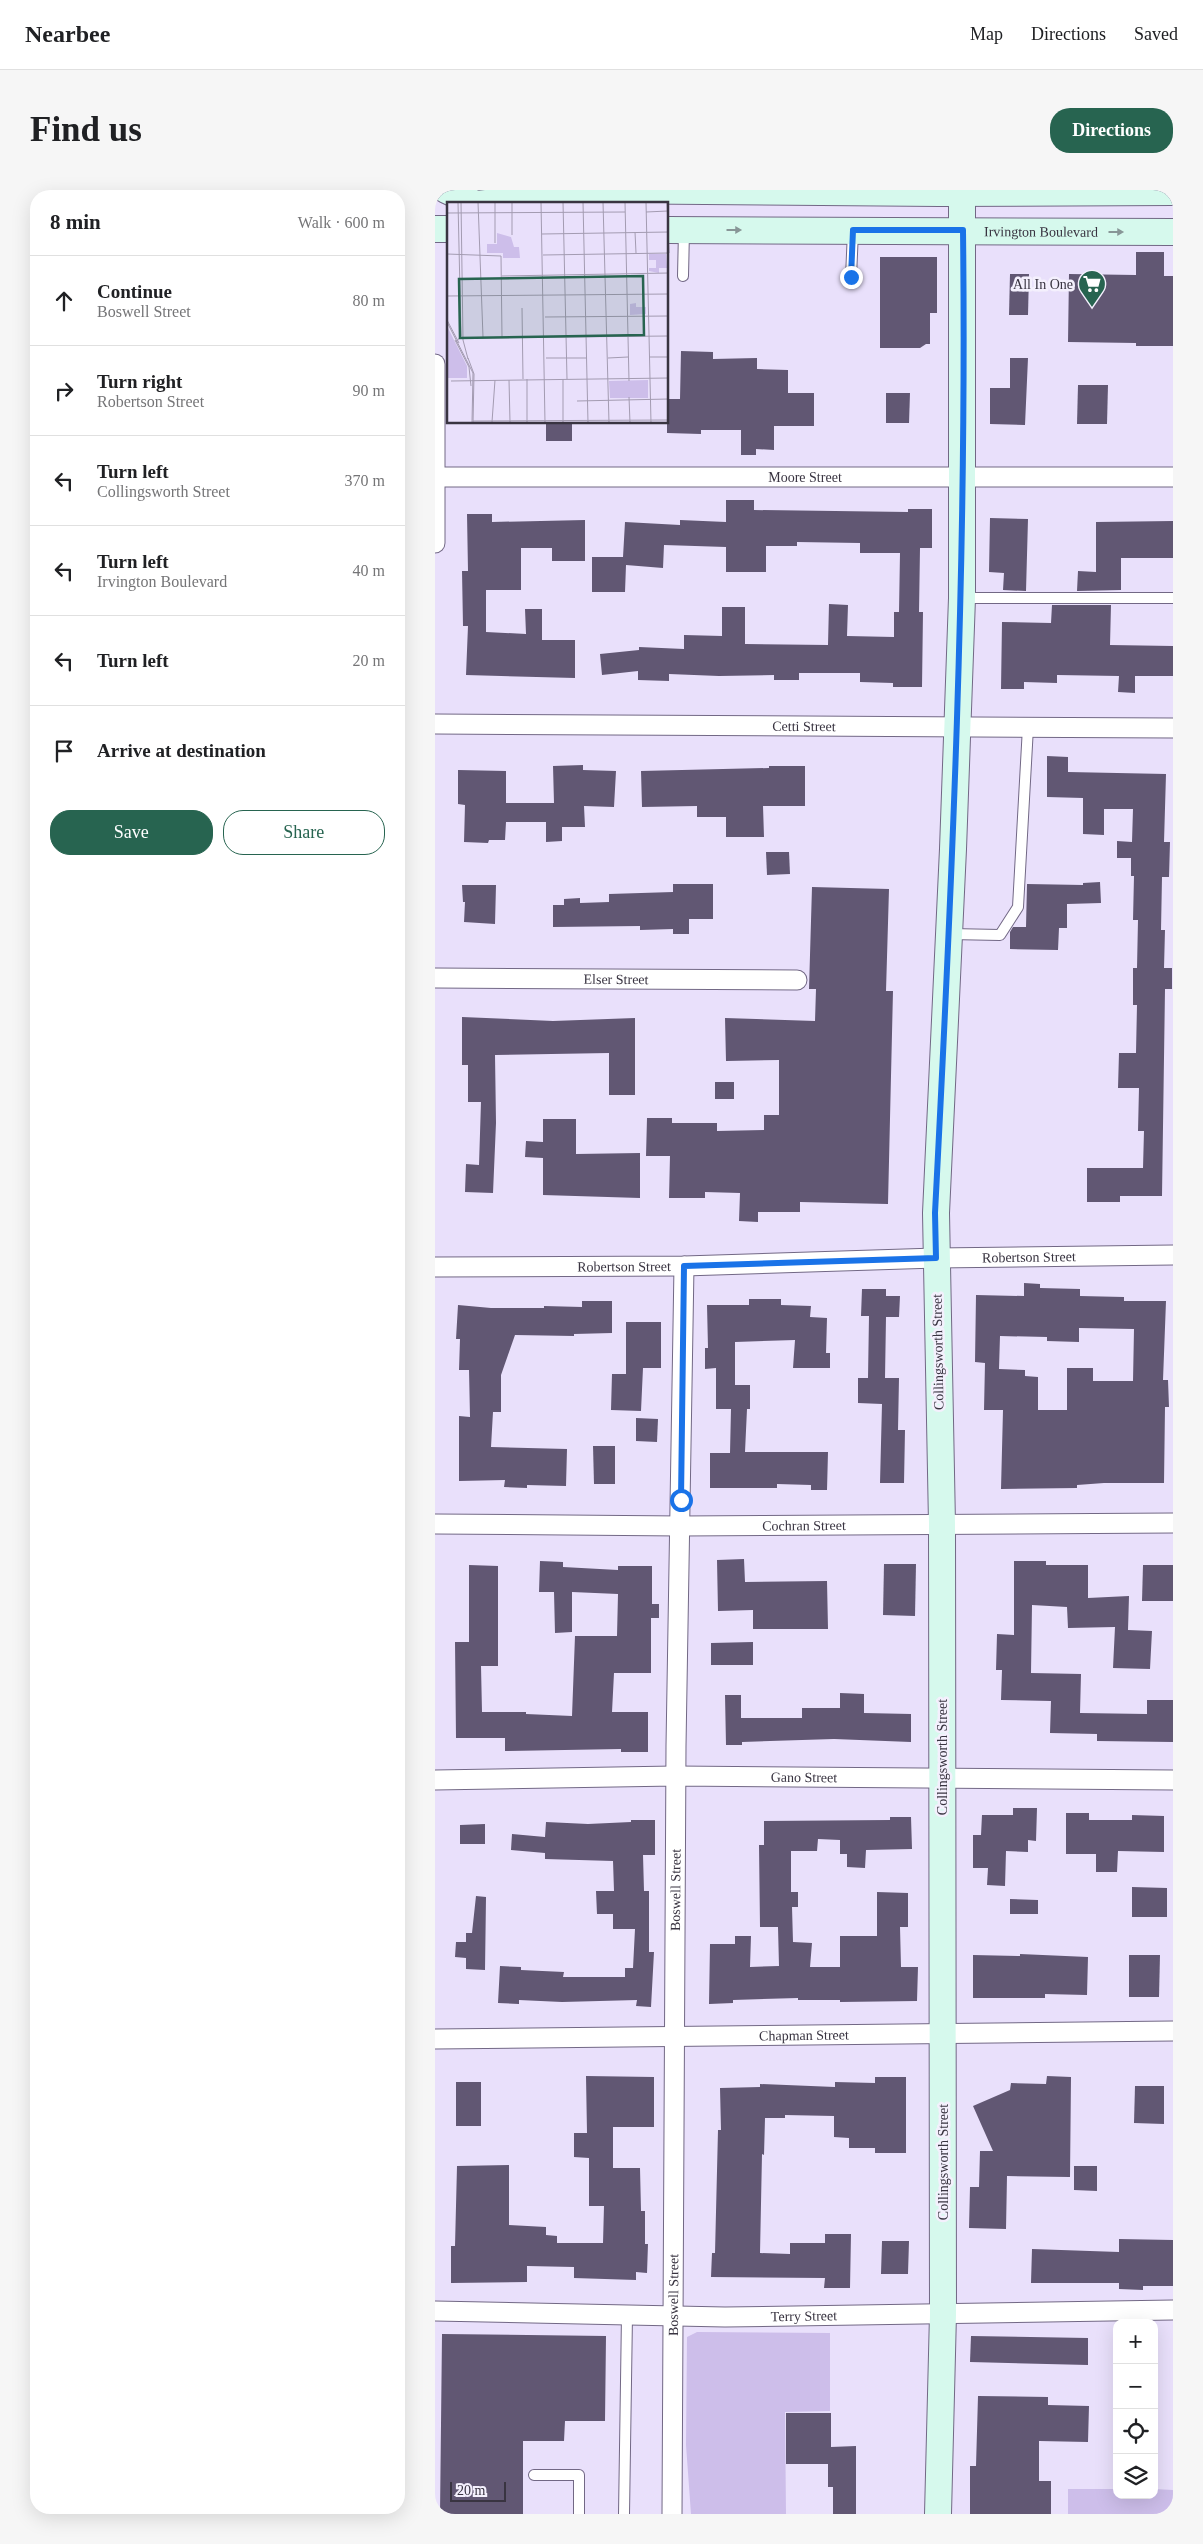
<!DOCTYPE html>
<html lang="en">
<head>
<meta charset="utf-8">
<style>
	:root { --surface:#fff; --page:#f6f6f6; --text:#202124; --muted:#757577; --line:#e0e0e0; --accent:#276450 }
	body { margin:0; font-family:"Times New Roman",serif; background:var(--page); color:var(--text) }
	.controls { position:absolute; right:15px; bottom:15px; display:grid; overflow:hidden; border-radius:10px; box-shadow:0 5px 20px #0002 }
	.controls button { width:45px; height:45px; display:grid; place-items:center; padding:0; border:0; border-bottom:1px solid var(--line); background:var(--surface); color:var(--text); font:25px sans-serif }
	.scale { position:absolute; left:15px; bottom:12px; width:56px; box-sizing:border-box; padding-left:5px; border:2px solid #393441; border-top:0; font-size:14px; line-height:18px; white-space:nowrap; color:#393441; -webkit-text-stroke:4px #f4f0fd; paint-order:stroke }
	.stop { position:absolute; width:15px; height:15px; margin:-11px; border:4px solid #1a73e8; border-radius:50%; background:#fff }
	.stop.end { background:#1a73e8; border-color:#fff; box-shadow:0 1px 5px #0008 }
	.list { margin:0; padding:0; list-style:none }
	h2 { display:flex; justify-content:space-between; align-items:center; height:65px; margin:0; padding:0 20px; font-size:21px }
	h2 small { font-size:16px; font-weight:400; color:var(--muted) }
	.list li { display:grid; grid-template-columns:32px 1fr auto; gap:15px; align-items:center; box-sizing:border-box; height:90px; padding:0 20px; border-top:1px solid var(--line) }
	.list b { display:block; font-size:19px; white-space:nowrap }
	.list p { margin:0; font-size:16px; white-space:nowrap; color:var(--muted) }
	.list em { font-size:16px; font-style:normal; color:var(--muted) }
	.actions { display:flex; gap:10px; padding:15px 20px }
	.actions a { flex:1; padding:11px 0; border:1px solid var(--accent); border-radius:20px; text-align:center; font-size:18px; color:var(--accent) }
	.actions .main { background:var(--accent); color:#fff }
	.icon { flex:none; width:28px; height:28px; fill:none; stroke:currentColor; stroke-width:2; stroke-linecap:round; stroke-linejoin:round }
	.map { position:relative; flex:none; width:738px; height:2324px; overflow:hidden; border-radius:20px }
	header { display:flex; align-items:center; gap:30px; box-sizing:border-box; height:70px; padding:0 25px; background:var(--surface); border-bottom:1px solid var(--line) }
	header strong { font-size:24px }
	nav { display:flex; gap:28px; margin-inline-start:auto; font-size:18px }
	.intro { display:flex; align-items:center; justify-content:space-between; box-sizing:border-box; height:120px; padding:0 30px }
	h1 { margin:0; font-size:35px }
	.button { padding:12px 22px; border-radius:20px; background:var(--accent); color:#fff; font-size:18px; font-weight:700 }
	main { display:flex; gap:30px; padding:0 30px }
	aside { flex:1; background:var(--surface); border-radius:20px; box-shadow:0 5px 20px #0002 }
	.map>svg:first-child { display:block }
</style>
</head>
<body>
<header>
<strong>Nearbee</strong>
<nav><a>Map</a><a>Directions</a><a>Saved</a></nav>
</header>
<div class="intro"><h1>Find us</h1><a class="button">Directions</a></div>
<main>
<aside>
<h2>8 min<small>Walk · 600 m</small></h2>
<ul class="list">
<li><svg class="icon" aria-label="ahead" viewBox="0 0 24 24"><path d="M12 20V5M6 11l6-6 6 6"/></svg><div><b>Continue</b><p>Boswell Street</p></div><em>80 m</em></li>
<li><svg class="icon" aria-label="right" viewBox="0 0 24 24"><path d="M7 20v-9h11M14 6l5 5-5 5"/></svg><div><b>Turn right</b><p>Robertson Street</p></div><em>90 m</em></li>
<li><svg class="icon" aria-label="left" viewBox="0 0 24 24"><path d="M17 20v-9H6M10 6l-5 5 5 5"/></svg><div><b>Turn left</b><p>Collingsworth Street</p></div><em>370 m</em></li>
<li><svg class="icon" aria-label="left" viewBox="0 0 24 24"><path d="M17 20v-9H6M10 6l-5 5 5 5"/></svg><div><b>Turn left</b><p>Irvington Boulevard</p></div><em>40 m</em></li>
<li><svg class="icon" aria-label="left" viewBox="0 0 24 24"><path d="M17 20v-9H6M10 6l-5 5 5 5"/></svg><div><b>Turn left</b></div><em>20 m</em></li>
<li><svg class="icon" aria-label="arrive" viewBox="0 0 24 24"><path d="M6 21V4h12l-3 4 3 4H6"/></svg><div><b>Arrive at destination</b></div></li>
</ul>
<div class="actions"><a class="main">Save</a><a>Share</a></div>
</aside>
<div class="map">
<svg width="738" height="2324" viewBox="0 0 738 2324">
	<rect width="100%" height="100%" fill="#e9e0fb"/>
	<g fill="#cdbeea">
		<polygon points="262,2142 395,2143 395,2221 350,2222 351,2324 256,2324 251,2255 252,2147"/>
		<polygon points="633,2299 682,2299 682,2305 719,2305 719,2299 738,2300 738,2324 633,2324"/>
	</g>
	<g fill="#615773" fill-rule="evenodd">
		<polygon points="701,62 729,62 729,86 738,86 738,156 701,156 701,153 633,152 634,84 701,85"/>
		<polygon points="445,67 502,67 502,123 495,123 495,154 491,154 485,158 445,158"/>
		<polygon points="575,84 594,84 593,125 574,125"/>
		<polygon points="246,161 278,162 278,169 322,168 322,179 353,180 353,203 379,203 379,236 339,236 339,260 321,259 321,265 306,265 306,240 266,240 266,244 232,243 232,209 245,209"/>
		<polygon points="575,168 593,168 590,235 555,234 555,198 575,198"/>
		<polygon points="643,195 673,195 672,234 642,234"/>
		<polygon points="451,203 475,203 474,233 451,233"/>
		<rect x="111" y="232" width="26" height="19"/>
		<polygon points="291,310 319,310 319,320 473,322 473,319 497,319 497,358 485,358 484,422 488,422 487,497 458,497 458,493 425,492 425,483 364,483 364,490 339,490 339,485 284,486 234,484 234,491 203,490 203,481 167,485 165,464 204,460 204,457 249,459 249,445 287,446 287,417 310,417 310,454 393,455 394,414 413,415 412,446 459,447 459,422 464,422 465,363 425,363 425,353 362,352 362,356 331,356 331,382 291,382 291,357 229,355 228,378 191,375 190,402 157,402 157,367 188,367 190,332 245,335 245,330 291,332"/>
		<polygon points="32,324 57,324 57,332 150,330 150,371 117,371 117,358 86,358 86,400 51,400 51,442 91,444 90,419 107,419 107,450 140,450 140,488 31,485 33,436 28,436 27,381 33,381"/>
		<polygon points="555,328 593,329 591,401 568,400 569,383 554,382"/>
		<polygon points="738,331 738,368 686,368 686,400 642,401 643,381 661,382 661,332"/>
		<polygon points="617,415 676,415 675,455 738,456 738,486 700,486 700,503 683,502 684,486 622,485 622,493 589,492 589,499 566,499 567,432 616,433"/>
		<polygon points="612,566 633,567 633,582 731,584 729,652 735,652 734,687 727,687 726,740 730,740 729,778 737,778 737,799 730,799 727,1006 685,1006 685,1012 652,1012 652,978 708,978 709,941 703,941 704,898 683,898 684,863 701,863 702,815 698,815 698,778 702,778 703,730 698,730 699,686 696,686 696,668 682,668 682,651 697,652 698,619 669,619 669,645 648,644 648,608 612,607"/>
		<polygon points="148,575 148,580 181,581 179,617 149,616 150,637 127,637 127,651 111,652 111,632 71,632 70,650 54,650 53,653 29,652 30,615 23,614 23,580 71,581 71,613 119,613 118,576"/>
		<polygon points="334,576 370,576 370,616 328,616 329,647 291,647 291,627 262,627 262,616 207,617 206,581 334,578"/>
		<polygon points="331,662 354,662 355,684 332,685"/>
		<polygon points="665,692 666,713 632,714 632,738 624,738 623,760 575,759 575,742 578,737 591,737 592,694 648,695 648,693"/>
		<polygon points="238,694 278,694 278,729 254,729 254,744 238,744 238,739 205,740 205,736 118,737 118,715 129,715 129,709 145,708 145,713 174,712 174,704 238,702"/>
		<polygon points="27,695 61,695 60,734 29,732 30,712 28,712"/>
		<polygon points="377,697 454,699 451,801 458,801 453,1014 365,1012 365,1022 323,1022 323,1032 304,1031 305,1003 270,1002 270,1008 234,1008 235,966 211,966 212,928 237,928 237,933 282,933 282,941 329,940 329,925 344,925 344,870 291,871 290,828 380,831 381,799 374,799"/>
		<polygon points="27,827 118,831 200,828 200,905 174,905 174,863 60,865 61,933 58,1003 30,1002 31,974 44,975 46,912 33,912 33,875 27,875"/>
		<rect x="280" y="892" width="19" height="17"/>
		<polygon points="108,929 141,929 141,964 205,963 205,1008 108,1005 108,968 90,967 91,951 108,952"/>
		<path d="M589,1093L605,1094V1098L645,1099V1106L689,1107V1111H731L728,1190H733L734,1217H730L729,1293H669L642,1295V1298L566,1299L568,1220H549L550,1173L540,1172L541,1105L589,1106ZM644,1138L699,1139L698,1191H658V1178H632V1220H603V1187L590,1186V1180L564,1179L565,1146L612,1147V1151L644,1152Z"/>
		<polygon points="427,1099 451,1099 451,1106 465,1106 464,1127 451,1127 450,1188 464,1188 463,1240 470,1240 469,1293 445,1293 447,1214 423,1213 423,1188 433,1188 434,1126 426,1126"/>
		<polygon points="314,1109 346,1109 346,1115 376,1116 375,1127 392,1128 391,1163 395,1163 395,1178 358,1178 360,1150 300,1152 300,1195 315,1195 315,1219 312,1219 310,1262 393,1262 392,1300 376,1300 376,1295 342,1294 342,1298 275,1298 275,1263 295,1263 296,1219 281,1219 281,1178 270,1179 270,1158 273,1158 272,1115 314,1115"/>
		<polygon points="147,1111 177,1111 177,1143 139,1144 139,1146 80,1145 66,1185 66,1222 58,1222 56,1257 132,1259 131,1296 92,1295 92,1298 69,1297 70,1290 24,1291 24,1226 35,1227 34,1180 24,1180 25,1149 21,1149 23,1115 56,1118 109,1118 109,1116 147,1117"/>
		<polygon points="191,1132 226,1132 226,1178 208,1178 206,1221 176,1220 177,1184 191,1184"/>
		<polygon points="201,1228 223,1229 222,1252 201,1251"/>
		<polygon points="158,1256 180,1256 180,1294 159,1294"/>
		<polygon points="309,1369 310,1392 392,1391 393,1439 318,1439 318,1420 283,1421 282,1370"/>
		<polygon points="105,1371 128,1372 128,1377 183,1380 183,1376 217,1376 217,1414 224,1414 224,1428 216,1428 216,1483 179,1483 177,1522 213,1522 213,1562 186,1562 186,1559 70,1561 70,1548 21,1548 20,1452 34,1452 34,1375 63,1376 63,1476 46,1476 47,1522 91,1522 91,1524 137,1526 140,1446 182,1446 183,1404 137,1402 137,1442 120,1443 119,1402 104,1402"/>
		<polygon points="579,1371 611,1371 611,1375 653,1375 653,1408 694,1406 693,1440 717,1441 715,1479 678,1478 680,1437 633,1438 632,1417 597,1415 596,1483 646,1484 645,1523 712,1524 712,1510 738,1510 738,1552 662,1551 662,1544 615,1543 616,1511 566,1510 567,1480 561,1480 562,1444 579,1445"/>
		<polygon points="449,1374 481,1374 480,1426 448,1425"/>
		<polygon points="708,1375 738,1375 738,1411 707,1411"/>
		<polygon points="318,1452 318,1475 276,1475 276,1453"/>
		<polygon points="405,1503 429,1504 429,1523 476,1524 476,1552 399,1549 307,1552 307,1555 291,1555 290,1505 306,1505 306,1528 367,1528 367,1518 405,1518"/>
		<polygon points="578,1618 602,1618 601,1651 593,1650 593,1662 571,1661 570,1696 552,1695 553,1678 538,1678 538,1645 546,1645 547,1625 578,1625"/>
		<polygon points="631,1623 654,1623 654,1630 697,1630 697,1625 729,1626 729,1662 683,1661 682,1682 661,1682 661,1664 631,1664"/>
		<polygon points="455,1627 476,1627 477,1659 431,1660 430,1678 412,1677 412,1664 405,1664 405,1650 383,1649 382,1661 356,1661 356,1702 363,1702 363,1717 357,1717 358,1752 377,1753 375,1777 405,1777 405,1746 442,1746 442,1702 473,1703 473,1737 465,1737 466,1777 483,1777 482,1811 405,1812 405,1810 363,1810 363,1808 298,1810 298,1813 274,1814 275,1754 300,1754 300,1746 316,1746 315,1777 344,1776 343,1737 325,1737 324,1655 329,1655 329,1631 455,1630"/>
		<polygon points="196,1630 220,1630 220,1665 208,1665 209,1701 214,1701 214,1762 219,1762 216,1817 201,1816 202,1810 127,1812 84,1810 84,1814 63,1813 65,1776 86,1777 86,1780 129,1782 128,1787 190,1787 190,1778 198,1778 200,1739 178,1739 178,1724 162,1724 161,1701 179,1701 178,1671 110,1669 110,1663 76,1660 77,1644 110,1647 111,1632 153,1634 196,1632"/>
		<polygon points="50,1634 50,1654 25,1654 25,1635"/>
		<polygon points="697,1697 732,1698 732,1727 697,1727"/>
		<polygon points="41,1706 51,1707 50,1780 31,1779 31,1768 20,1767 21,1752 31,1752 31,1743 37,1743"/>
		<polygon points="575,1709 603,1710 603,1724 575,1724"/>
		<polygon points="585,1764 653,1767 652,1805 610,1804 610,1808 538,1808 538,1765 585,1766"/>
		<polygon points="694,1765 725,1765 724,1807 694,1807"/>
		<polygon points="151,1886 219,1887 219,1937 178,1937 178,1978 205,1978 206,2021 210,2021 210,2054 213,2054 212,2083 201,2082 201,2090 139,2088 139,2077 92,2076 92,2092 16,2093 16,2056 20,2056 22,1976 74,1975 74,2035 111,2037 111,2045 122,2046 122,2053 168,2053 169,2016 154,2016 154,1968 139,1967 139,1943 152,1943"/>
		<polygon points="612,1886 636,1887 635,1987 572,1986 571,2039 534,2038 535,1997 544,1997 545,1961 558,1961 538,1916 575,1900 576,1893 611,1894"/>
		<polygon points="440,1887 471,1887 471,1963 440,1963 440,1958 414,1958 414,1948 399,1947 399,1926 350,1925 350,1928 330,1928 329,1965 327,1964 325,2063 355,2064 355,2053 390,2053 390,2044 416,2044 415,2098 389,2098 390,2088 276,2087 277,2063 280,2063 283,1940 286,1940 285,1898 325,1897 325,1894 400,1897 400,1892 440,1893"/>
		<rect x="21" y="1892" width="25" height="44"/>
		<polygon points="700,1896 729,1896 729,1934 699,1933"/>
		<polygon points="639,1976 662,1976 662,2001 639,2000"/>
		<polygon points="684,2049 738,2050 738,2096 708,2096 708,2100 684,2099 684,2093 596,2093 597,2059 684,2062"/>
		<polygon points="447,2051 474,2051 473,2084 446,2084"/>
		<polygon points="7,2144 171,2146 170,2231 130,2231 129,2251 88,2251 88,2324 5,2324"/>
		<polygon points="536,2146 653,2148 653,2175 535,2172"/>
		<polygon points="543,2206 613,2207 613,2215 654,2216 653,2252 604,2251 604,2291 616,2291 616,2324 535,2324 535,2276 541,2276"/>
		<polygon points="351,2223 396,2223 396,2257 421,2256 421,2324 398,2324 398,2297 393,2297 393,2274 351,2274"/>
	</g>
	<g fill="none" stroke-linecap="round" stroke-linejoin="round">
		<defs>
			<g id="service">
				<polyline points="248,86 249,41"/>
				<polyline points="416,87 418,41"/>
				<polyline points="527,408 738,408"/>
				<polyline points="515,744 565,745 583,717 593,537"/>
				<polyline points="99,2285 144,2285 144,2324"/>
				<polyline points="189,2324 192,2125"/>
			</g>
			<g id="minor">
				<polyline points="0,174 0,353"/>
				<path id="s1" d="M1,287H738"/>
				<path id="s2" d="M0,534L738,538"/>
				<path id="s3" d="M0,788L362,790"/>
				<path id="s4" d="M0,1077L249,1076L501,1068L738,1065"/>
				<path id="s5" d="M0,1334L246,1336L738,1333"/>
				<path id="s6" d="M0,1590L240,1586L738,1590"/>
				<path id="s7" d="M0,1849L738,1841"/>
				<path id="s8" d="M0,2121L290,2127L738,2120"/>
				<path id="s9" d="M237,2324L241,1556L249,1076"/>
			</g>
			<g id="secondary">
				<polyline points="11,0 41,14"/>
				<polyline points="43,14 152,0 505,3 738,2"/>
				<polyline points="0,39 14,39"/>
				<path id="s10" d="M232,40L738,42"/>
				<polyline points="503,2324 508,2124 507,1334 501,1023 518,659 527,408 527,0"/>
			</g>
		</defs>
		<use href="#service" stroke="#726885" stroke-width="12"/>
		<use href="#minor" stroke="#726885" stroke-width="21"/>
		<use href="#secondary" stroke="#726885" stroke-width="28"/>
		<use href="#service" stroke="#fff" stroke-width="10"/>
		<use href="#minor" stroke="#fff" stroke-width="19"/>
		<use href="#secondary" stroke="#d6f9ed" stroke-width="26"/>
	</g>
	<defs><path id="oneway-solid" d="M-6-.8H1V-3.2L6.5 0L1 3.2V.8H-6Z" transform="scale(1.25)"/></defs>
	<g fill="#889697">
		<use href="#oneway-solid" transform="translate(299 40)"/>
		<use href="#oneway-solid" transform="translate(681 42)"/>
	</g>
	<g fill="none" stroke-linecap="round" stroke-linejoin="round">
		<path stroke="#1a73e8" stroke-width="6" d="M246,1310L249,1076L501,1068L500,1023C517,696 532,369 528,40H418L416,87"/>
	</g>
	<defs>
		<symbol id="supermarket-pin" viewBox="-11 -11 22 30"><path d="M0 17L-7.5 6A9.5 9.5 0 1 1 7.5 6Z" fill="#276450" stroke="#f4f0fd"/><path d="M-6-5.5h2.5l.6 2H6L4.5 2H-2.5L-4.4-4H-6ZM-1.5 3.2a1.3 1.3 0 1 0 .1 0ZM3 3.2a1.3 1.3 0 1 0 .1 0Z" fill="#fff"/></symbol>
	</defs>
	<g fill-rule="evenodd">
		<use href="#supermarket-pin" x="641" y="78" width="32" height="43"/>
	</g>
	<g text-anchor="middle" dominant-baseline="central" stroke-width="5" stroke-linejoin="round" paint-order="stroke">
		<g font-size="14" fill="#393441" stroke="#f4f0fd">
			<text stroke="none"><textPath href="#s10" startOffset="374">Irvington Boulevard</textPath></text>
			<text stroke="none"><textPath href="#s1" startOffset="369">Moore Street</textPath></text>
			<text stroke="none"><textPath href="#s2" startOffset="369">Cetti Street</textPath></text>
			<text stroke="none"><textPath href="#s3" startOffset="181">Elser Street</textPath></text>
			<text stroke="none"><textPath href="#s4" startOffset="594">Robertson Street</textPath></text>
			<text stroke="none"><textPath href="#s4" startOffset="189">Robertson Street</textPath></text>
			<text transform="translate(503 1162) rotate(-91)">Collingsworth Street</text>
			<text stroke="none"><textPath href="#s5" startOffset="369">Cochran Street</textPath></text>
			<text transform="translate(507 1567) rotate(-90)">Collingsworth Street</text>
			<text stroke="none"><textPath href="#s6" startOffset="369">Gano Street</textPath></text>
			<text stroke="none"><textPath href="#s9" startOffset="624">Boswell Street</textPath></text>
			<text stroke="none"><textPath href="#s7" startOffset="369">Chapman Street</textPath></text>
			<text transform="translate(508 1972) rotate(-90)">Collingsworth Street</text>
			<text stroke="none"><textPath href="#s9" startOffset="219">Boswell Street</textPath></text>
			<text stroke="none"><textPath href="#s8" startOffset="369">Terry Street</textPath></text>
		</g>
		<g font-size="14" fill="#393441" stroke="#f4f0fd" text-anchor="end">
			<text x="638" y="94">All In One</text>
		</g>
	</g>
	<g transform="translate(12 12)">
		<rect width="221" height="221" fill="#e9e0fb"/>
		<path d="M50,31L64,35L67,45H72L73,56H56V51H40V42H50ZM202,52H219L220,66H212V71L202,69V66H209V58H202ZM189,101V105H199V112L183,113V102ZM0,124L20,164V176H0ZM201,178V196H163L162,179Z" fill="#cdbeea"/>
		<path fill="none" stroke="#a39bb1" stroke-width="1" d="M14,0L16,138L21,157M31,0L36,135M48,0V41M65,0V33M94,0L98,221M116,0L120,177M136,0L141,221M156,0L162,221M178,0L182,179M199,0L204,221M220,0L222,51M199,10L221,9M0,11L178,10M188,30L189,51M95,32L222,30M0,52L54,54L55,135M96,53L222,51M55,74L222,71M0,94L222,92M75,106L76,177M98,115L222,114M0,118L12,141M0,120L26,171L25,221M16,136L222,134M8,138L22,165L24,184M9,140L14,134L11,0M203,155H222M21,156L27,172L26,221M99,156H140M161,156L181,155M80,177V221M116,177V220M62,178L63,220M4,179L222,176M182,195L183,221M130,199L222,197M26,219L222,218M45,220L48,178"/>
		<path fill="#276450" fill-opacity="0.15" stroke="#276450" stroke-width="2.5" d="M196,74L197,133L13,136L12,77Z"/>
		<rect width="221" height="221" fill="none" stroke="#393441" stroke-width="2.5"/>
	</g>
</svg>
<div class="controls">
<button>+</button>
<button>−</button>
<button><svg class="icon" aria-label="locate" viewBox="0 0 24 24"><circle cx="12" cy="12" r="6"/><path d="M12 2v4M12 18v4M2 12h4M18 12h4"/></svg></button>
<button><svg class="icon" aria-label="layers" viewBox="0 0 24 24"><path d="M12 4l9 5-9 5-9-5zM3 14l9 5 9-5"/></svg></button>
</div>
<div class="scale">20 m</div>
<div class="stop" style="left:246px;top:1310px"></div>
<div class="stop end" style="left:416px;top:87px"></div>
</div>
</main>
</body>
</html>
